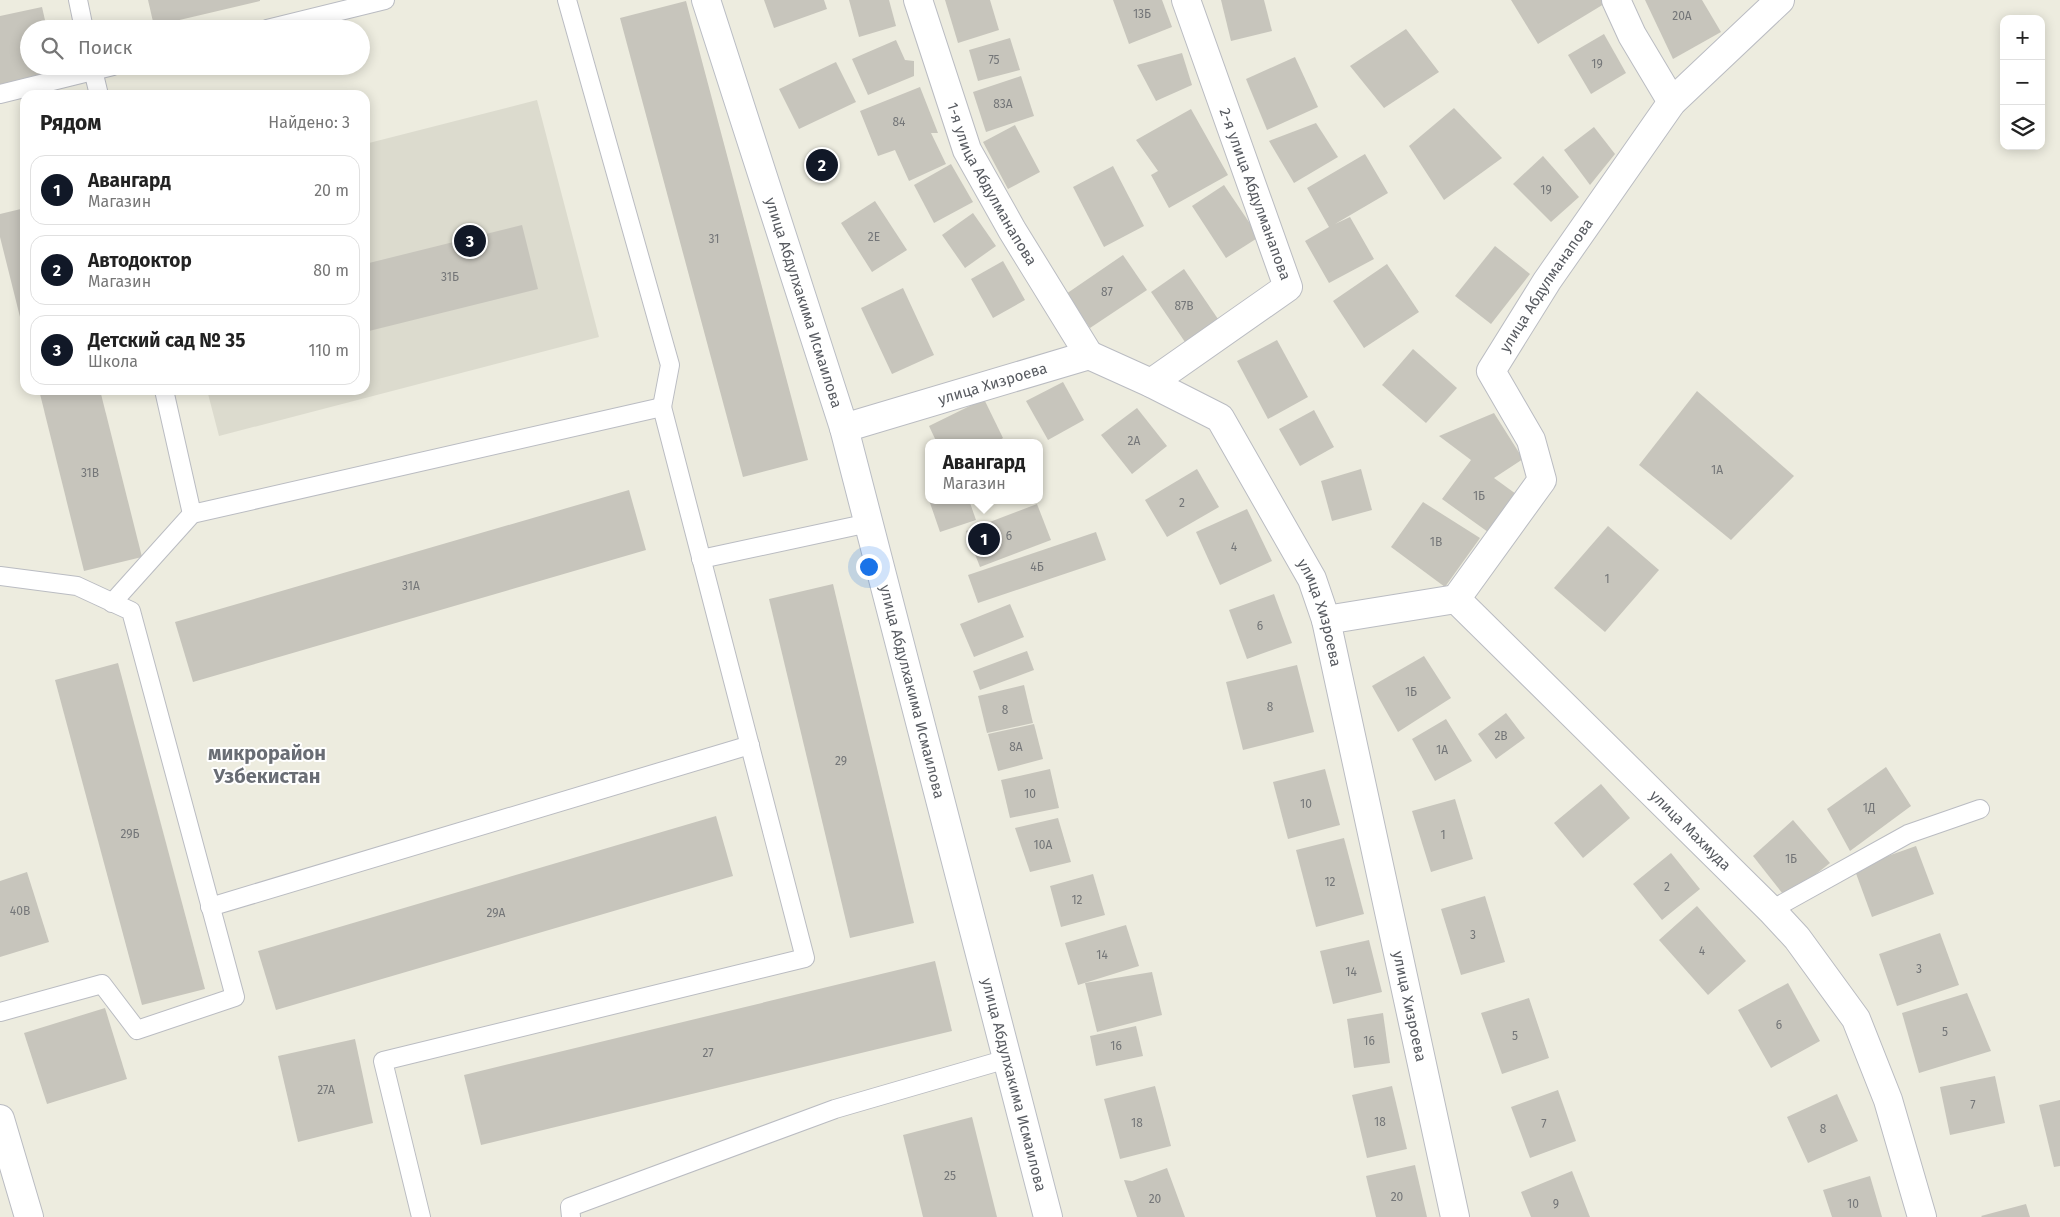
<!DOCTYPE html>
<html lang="ru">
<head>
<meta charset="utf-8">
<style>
	:root { --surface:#fff; --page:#f6f6f6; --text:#222; --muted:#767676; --line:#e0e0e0; --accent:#111827 }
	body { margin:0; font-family:"Fira Sans",sans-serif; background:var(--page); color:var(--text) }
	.controls { position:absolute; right:15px; top:15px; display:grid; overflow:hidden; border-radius:10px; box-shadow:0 2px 12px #0003 }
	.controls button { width:45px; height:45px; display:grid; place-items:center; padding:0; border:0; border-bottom:1px solid var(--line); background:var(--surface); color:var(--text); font:25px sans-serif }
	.you { position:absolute; left:868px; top:566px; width:18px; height:18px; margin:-12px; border:4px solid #fff; border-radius:50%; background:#1a73e8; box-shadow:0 0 0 8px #1a73e833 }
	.badge { display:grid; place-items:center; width:32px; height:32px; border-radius:50%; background:var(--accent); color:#fff; font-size:16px; font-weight:700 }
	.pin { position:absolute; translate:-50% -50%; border:2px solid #fff; box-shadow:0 1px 5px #0006 }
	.popup { position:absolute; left:925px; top:439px; width:118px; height:65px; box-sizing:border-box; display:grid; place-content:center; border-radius:10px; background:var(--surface); filter:drop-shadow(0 1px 4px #0005); font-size:16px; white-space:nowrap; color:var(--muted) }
	.popup b { font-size:19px; color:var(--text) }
	.popup::after { content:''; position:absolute; left:50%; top:100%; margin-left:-10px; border:10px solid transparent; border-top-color:var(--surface) }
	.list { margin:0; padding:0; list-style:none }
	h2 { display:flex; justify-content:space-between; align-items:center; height:65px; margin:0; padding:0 20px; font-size:21px }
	h2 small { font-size:16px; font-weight:400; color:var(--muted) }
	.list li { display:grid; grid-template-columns:32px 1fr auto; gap:15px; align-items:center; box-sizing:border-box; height:70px; margin:0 10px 10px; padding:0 10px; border:1px solid var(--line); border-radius:15px }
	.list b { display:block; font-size:19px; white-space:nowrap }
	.list p { margin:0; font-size:16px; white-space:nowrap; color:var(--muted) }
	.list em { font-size:16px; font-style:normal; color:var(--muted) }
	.icon { flex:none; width:28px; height:28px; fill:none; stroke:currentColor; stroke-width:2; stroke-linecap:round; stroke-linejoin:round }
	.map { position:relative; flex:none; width:2060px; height:1217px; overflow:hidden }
	.search { position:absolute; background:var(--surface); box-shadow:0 2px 12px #0003; left:20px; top:20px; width:350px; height:55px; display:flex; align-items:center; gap:12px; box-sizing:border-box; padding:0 18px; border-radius:28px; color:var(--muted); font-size:19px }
	.panel { position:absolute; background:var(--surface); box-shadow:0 2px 12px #0003; left:20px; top:90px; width:350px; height:305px; border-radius:15px }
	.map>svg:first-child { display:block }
</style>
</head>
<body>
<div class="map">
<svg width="2060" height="1217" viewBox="0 0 2060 1217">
	<rect width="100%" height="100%" fill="#edecdf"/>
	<polygon fill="#dcdbce" points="537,100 599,337 219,436 207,390 365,390 365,144"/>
	<g fill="#c7c5bc">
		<polygon points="148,0 260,0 260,1 154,26"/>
		<polygon points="764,0 824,0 827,9 774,28"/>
		<polygon points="849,0 889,0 896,26 859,37"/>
		<polygon points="945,0 990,0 999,30 958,43"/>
		<polygon points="1113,0 1162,0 1172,27 1129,44"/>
		<polygon points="1221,0 1264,0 1272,31 1231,41"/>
		<polygon points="1511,0 1602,0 1604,4 1538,44"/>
		<polygon points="1645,0 1702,0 1721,32 1673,59"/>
		<polygon points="686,1 808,460 743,477 620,18"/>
		<polygon points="42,7 47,29 29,29 29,66 55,66 56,73 0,85 0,16"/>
		<polygon points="1406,29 1439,72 1384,108 1350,66"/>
		<polygon points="1604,34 1626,73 1591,94 1568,55"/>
		<polygon points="1010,38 1020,70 978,81 969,50"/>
		<polygon points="896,40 905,60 914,61 914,76 868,95 852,59"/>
		<polygon points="1182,53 1192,85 1156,101 1137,65"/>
		<polygon points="1295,57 1318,107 1267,130 1246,79"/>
		<polygon points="836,62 856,102 799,129 779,89"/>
		<polygon points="1021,76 1034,116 986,132 973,92"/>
		<polygon points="920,87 938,133 931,133 946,164 909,181 895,150 878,156 860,111"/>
		<polygon points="1454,108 1502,158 1444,200 1409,146"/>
		<polygon points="1191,109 1228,175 1169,208 1151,175 1158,171 1136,140"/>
		<polygon points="1316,123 1338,157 1294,183 1269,141"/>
		<polygon points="1015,125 1040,172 1008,189 983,142"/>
		<polygon points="1594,127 1615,154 1590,185 1564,150"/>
		<polygon points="1365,154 1388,193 1335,224 1350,217 1374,259 1329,283 1305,241 1329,227 1307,188"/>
		<polygon points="1543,156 1579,197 1551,222 1513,184"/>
		<polygon points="951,164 973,202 934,223 914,185"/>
		<polygon points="1113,166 1144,226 1104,247 1073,187"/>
		<polygon points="1224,185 1259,237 1226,258 1192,206"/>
		<polygon points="875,201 907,250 872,272 841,223"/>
		<polygon points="25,208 25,333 24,333 0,237 0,214"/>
		<polygon points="973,213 996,246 965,268 942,235"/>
		<polygon points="522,225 538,289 365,332 365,264"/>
		<polygon points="1495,246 1530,274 1491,324 1455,296"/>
		<polygon points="1123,255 1147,290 1090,328 1066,294"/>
		<polygon points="1003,261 1025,300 993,318 971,279"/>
		<polygon points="1387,264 1419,312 1364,348 1333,301"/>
		<polygon points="1184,269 1218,319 1185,342 1151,292"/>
		<polygon points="903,288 934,355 892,374 861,308"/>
		<polygon points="1277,340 1308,397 1268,419 1237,361"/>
		<polygon points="1413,349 1457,388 1426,423 1382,385"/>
		<polygon points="1063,382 1084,420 1048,440 1026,401"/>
		<polygon points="39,390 100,390 142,557 84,571"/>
		<polygon points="1697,391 1794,476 1731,540 1639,465"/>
		<polygon points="984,399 1003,438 995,443 937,443 929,426"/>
		<polygon points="1137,408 1167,446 1132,474 1101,435"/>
		<polygon points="1314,410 1334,447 1300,466 1279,429"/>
		<polygon points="1494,413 1523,459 1494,478 1516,494 1488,532 1442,499 1471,460 1439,436"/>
		<polygon points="1197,469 1219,507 1167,537 1145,500"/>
		<polygon points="1361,469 1372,510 1332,521 1321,481"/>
		<polygon points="629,490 646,550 193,682 175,622"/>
		<polygon points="929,500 969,500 976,520 940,532"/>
		<polygon points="1423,502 1480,538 1445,587 1391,547"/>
		<polygon points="1037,504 1051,540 980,567 966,531"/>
		<polygon points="1247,509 1272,561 1220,585 1196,532"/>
		<polygon points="1608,526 1659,570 1605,632 1554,588"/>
		<polygon points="1096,532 1106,560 978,603 968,575"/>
		<polygon points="833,584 914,923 850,938 769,599"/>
		<polygon points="1274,594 1292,643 1247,659 1229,610"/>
		<polygon points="1010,604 1024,637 974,657 960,624"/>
		<polygon points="1027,651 1034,670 980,690 973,671"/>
		<polygon points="1424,656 1451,698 1398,732 1372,686"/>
		<polygon points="118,663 205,989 142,1005 55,680"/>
		<polygon points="1297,665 1314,732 1243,750 1226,682"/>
		<polygon points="1024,685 1033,723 987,733 978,696"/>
		<polygon points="1506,713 1525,738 1496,759 1478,734"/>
		<polygon points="1446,719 1472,761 1435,781 1412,739"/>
		<polygon points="1034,724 1043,759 998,771 988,734"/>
		<polygon points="1886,767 1911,806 1850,851 1827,809"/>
		<polygon points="1050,769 1059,808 1010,818 1001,780"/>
		<polygon points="1325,769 1340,825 1288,839 1273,782"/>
		<polygon points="1601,784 1630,818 1583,858 1554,823"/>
		<polygon points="1455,799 1473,859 1431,872 1412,811"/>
		<polygon points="716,816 733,876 276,1010 258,951"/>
		<polygon points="1058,818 1071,862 1030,872 1015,828"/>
		<polygon points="1793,820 1830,863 1786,898 1753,856"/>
		<polygon points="1344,838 1364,914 1316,927 1296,850"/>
		<polygon points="1916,846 1934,894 1872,917 1854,868"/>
		<polygon points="1671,853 1700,889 1662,920 1633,884"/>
		<polygon points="27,872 49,942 0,957 0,881"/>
		<polygon points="1093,874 1105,915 1061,927 1050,886"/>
		<polygon points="1485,896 1505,962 1461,975 1441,909"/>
		<polygon points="1697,906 1746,961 1708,995 1659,940"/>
		<polygon points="1126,925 1139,966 1078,985 1065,943"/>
		<polygon points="1940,933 1959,985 1897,1006 1879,954"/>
		<polygon points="1369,940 1382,992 1333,1004 1320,951"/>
		<polygon points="935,961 952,1031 481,1145 464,1075"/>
		<polygon points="1152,972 1162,1015 1097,1032 1085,983"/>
		<polygon points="1788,983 1820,1041 1771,1068 1738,1010"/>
		<polygon points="1967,993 1991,1051 1919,1073 1902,1013"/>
		<polygon points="1529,998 1549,1058 1502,1074 1481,1013"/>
		<polygon points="105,1008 127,1079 47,1104 24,1033"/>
		<polygon points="1383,1013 1390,1063 1354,1068 1347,1019"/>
		<polygon points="1136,1026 1143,1056 1096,1066 1090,1036"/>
		<polygon points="355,1039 373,1123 298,1142 278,1056"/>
		<polygon points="1995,1076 2005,1123 1950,1135 1940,1087"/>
		<polygon points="1155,1086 1171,1146 1120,1159 1104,1099"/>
		<polygon points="1392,1086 1407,1149 1367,1158 1352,1095"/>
		<polygon points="1558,1090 1576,1141 1530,1158 1511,1107"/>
		<polygon points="1837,1094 1858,1141 1808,1163 1787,1117"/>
		<polygon points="2060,1100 2060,1166 2054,1167 2039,1105"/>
		<polygon points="972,1117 997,1217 923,1217 903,1135"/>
		<polygon points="1415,1165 1427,1217 1376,1217 1366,1176"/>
		<polygon points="1167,1168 1185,1217 1137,1217 1124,1180 1132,1181"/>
		<polygon points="1572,1171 1590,1217 1531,1217 1521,1192"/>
		<polygon points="1870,1176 1882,1217 1832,1217 1823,1190"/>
		<polygon points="2026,1204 2030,1217 1982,1217 1981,1216"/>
	</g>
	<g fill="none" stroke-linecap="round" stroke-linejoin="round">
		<defs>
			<g id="service">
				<polyline points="78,0 84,29"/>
				<polyline points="567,0 670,365 662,407"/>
				<polyline points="267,29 385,0"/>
				<polyline points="92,66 99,95"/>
				<polyline points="0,94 113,66"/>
				<polyline points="164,390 192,514 662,407 805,958 383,1061 421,1217"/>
				<polyline points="701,559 869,523"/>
				<polyline points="0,576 77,586 131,611 235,997 137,1030 102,984 0,1012"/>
				<polyline points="112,603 192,514"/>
				<polyline points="210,907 750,745"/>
				<polyline points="1771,910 1908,834 1980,809"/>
				<polyline points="571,1217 570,1207 835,1109 1007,1059"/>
			</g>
			<g id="minor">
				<path id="s1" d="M918,0L967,150L1012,230L1089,355"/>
				<polyline points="1616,0 1632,35 1672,102"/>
				<polyline points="1151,383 1288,287 1186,0"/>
				<path id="s2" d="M844,428L1089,355L1151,383L1220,418L1312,579L1326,620L1455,1217"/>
				<path id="s3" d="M1456,599L1542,480L1531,440L1491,371L1547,281L1672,102L1780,0"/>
				<path id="s4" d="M1326,620L1456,599L1771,910L1797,938L1856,1019L1888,1100L1922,1217"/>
				<polyline points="0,1119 29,1217"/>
			</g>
			<g id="secondary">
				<path id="s5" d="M706,0L844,428L1048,1217"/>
			</g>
		</defs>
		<use href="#service" stroke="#babcc2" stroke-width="20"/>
		<use href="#minor" stroke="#babcc2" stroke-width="30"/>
		<use href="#secondary" stroke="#babdc4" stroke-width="30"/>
		<use href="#service" stroke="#fff" stroke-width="18"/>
		<use href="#minor" stroke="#fff" stroke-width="28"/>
		<use href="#secondary" stroke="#fff" stroke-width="28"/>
	</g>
	<g text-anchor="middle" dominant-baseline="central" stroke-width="4" stroke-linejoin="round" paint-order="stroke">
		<g font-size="12" fill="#747678">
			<text x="1142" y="14">13Б</text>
			<text x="1682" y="16">20А</text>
			<text x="994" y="60">75</text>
			<text x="1597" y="64">19</text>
			<text x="1003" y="104">83А</text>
			<text x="899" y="122">84</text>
			<text x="1546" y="190">19</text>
			<text x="874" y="237">2Е</text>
			<text x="714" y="239">31</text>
			<text x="450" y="277">31Б</text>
			<text x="1107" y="292">87</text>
			<text x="1184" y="306">87В</text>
			<text x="1134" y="441">2А</text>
			<text x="1717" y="470">1А</text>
			<text x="90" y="473">31В</text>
			<text x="1479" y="496">1Б</text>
			<text x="1182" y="503">2</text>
			<text x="1009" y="536">6</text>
			<text x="1436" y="542">1В</text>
			<text x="1234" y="547">4</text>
			<text x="1037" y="567">4Б</text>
			<text x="1607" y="579">1</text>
			<text x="411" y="586">31А</text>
			<text x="1260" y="626">6</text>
			<text x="1411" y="692">1Б</text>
			<text x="1270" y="707">8</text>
			<text x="1005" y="710">8</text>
			<text x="1501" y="736">2В</text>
			<text x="1016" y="747">8А</text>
			<text x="1442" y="750">1А</text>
			<text x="841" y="761">29</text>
			<text x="1030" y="794">10</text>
			<text x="1306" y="804">10</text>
			<text x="1869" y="808">1Д</text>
			<text x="130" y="834">29Б</text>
			<text x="1443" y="835">1</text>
			<text x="1043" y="845">10А</text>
			<text x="1791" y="859">1Б</text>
			<text x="1330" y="882">12</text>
			<text x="1667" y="887">2</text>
			<text x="1077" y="900">12</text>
			<text x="20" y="911">40В</text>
			<text x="496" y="913">29А</text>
			<text x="1473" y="935">3</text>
			<text x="1702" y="951">4</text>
			<text x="1102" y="955">14</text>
			<text x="1919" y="969">3</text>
			<text x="1351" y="972">14</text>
			<text x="1779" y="1025">6</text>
			<text x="1945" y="1032">5</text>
			<text x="1515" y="1036">5</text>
			<text x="1369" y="1041">16</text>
			<text x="1116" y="1046">16</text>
			<text x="708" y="1053">27</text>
			<text x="326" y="1090">27А</text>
			<text x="1973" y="1105">7</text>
			<text x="1380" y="1122">18</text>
			<text x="1137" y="1123">18</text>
			<text x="1544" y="1124">7</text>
			<text x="1823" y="1129">8</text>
			<text x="950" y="1176">25</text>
			<text x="1397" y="1197">20</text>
			<text x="1155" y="1199">20</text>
			<text x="1556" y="1204">9</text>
			<text x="1853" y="1204">10</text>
		</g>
		<g font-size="15" fill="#585b61" stroke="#fff">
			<text stroke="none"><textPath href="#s1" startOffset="199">1-я улица Абдулманапова</textPath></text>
			<text transform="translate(1255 194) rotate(70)">2-я улица Абдулманапова</text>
			<text stroke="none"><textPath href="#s3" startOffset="370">улица Абдулманапова</textPath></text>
			<text stroke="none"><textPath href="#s5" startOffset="318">улица Абдулхакима Исмаилова</textPath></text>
			<text stroke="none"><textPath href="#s2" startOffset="155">улица Хизроева</textPath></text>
			<text stroke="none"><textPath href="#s2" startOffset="621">улица Хизроева</textPath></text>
			<text stroke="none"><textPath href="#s5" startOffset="722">улица Абдулхакима Исмаилова</textPath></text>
			<text stroke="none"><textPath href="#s4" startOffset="461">улица Махмуда</textPath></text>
			<text stroke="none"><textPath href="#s2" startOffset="1025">улица Хизроева</textPath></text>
			<text stroke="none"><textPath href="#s5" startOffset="1128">улица Абдулхакима Исмаилова</textPath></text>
		</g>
		<g font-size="20" font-weight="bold" fill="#696d74" stroke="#fff">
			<text x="267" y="753">микрорайон<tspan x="267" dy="23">Узбекистан</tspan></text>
		</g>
	</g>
</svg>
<div class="controls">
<button>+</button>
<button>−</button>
<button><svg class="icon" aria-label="layers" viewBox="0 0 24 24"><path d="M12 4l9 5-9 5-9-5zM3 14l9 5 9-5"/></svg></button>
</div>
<div class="you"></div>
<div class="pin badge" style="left:984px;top:539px">1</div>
<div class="popup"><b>Авангард</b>Магазин</div>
<div class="pin badge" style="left:822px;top:165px">2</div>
<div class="pin badge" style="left:470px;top:241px">3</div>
<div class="search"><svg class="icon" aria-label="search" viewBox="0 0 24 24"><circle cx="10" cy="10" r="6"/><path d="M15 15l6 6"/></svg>Поиск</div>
<section class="panel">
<h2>Рядом<small>Найдено: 3</small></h2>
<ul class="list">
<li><span class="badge">1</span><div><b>Авангард</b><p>Магазин</p></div><em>20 m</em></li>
<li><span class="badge">2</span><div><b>Автодоктор</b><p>Магазин</p></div><em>80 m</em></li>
<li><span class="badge">3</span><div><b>Детский сад № 35</b><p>Школа</p></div><em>110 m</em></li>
</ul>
</section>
</div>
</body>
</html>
